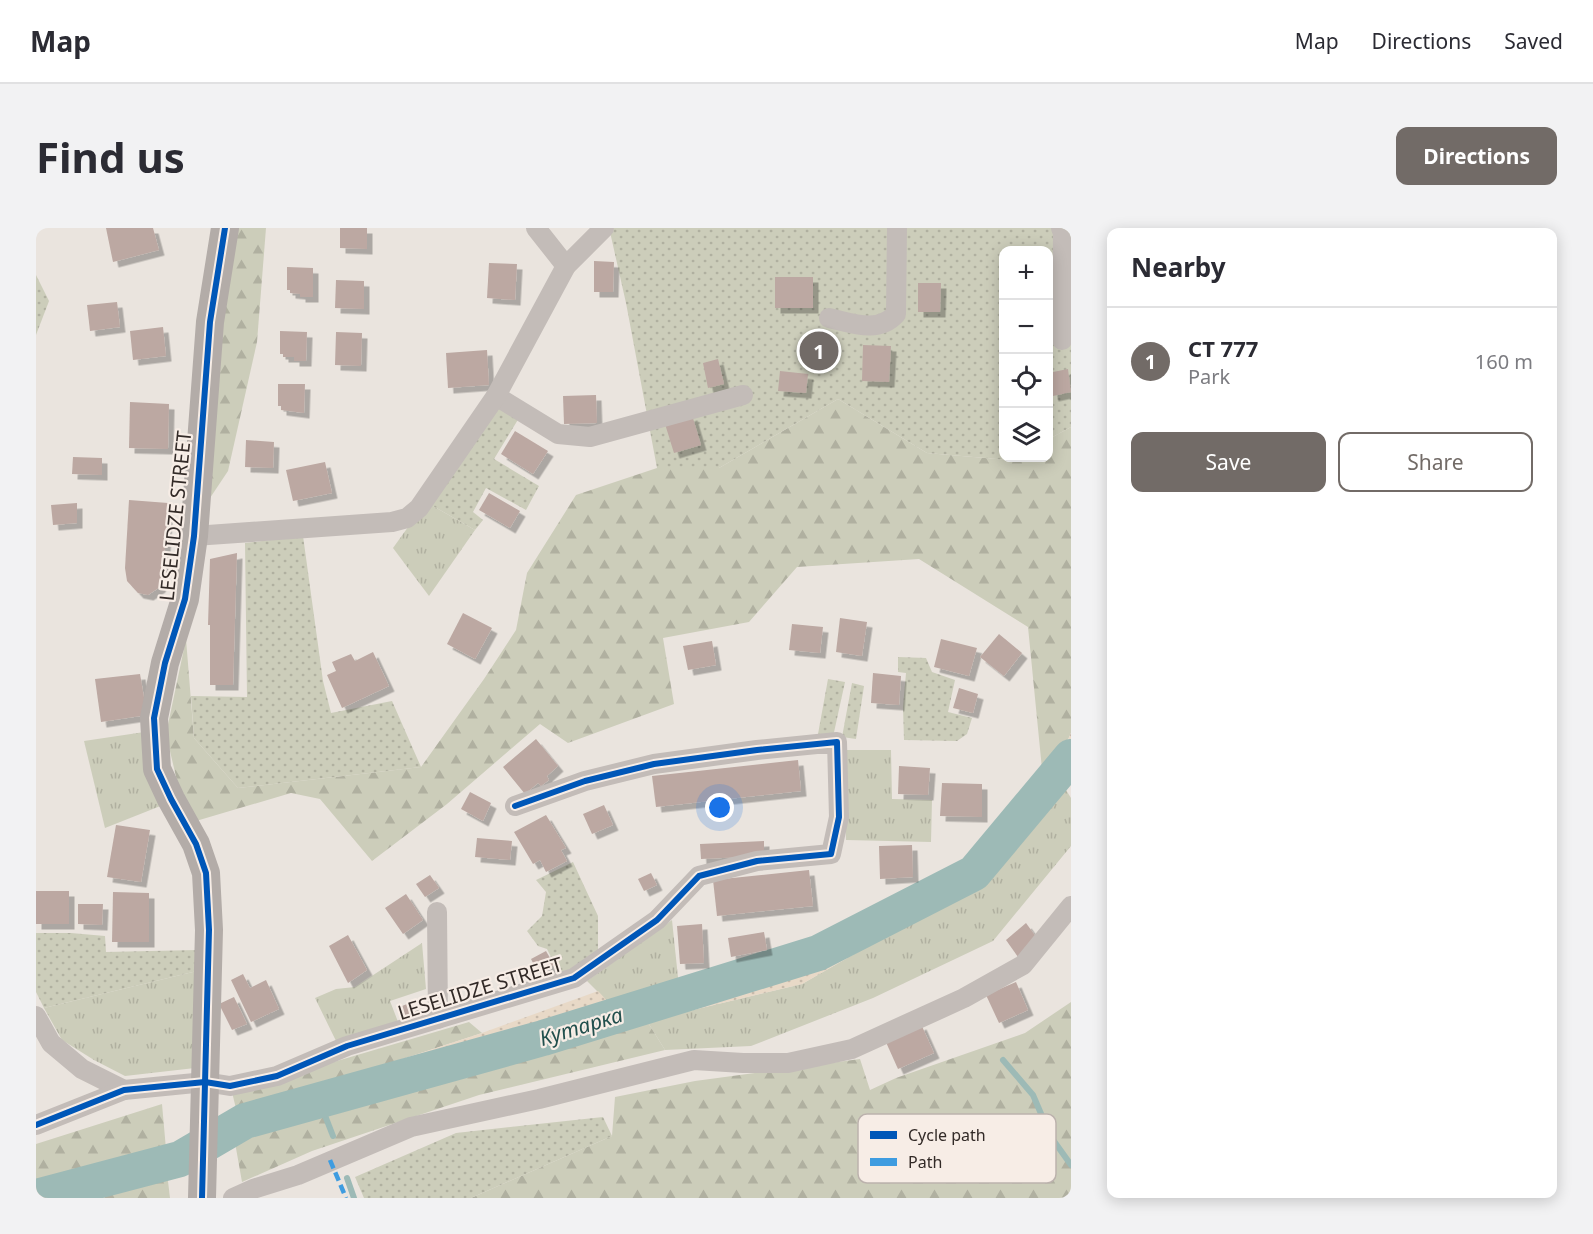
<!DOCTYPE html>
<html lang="en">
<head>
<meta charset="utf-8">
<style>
	:root { --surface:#fff; --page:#f2f2f3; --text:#2b2b33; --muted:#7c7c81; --line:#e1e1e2; --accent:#726b67 }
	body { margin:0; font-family:"Noto Sans",sans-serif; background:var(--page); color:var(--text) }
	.controls { position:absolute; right:18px; top:18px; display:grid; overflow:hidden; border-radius:12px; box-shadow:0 3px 15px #0003 }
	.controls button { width:54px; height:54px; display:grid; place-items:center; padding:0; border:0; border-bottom:2px solid var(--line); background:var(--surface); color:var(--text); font:30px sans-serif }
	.you { position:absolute; left:684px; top:580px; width:21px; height:21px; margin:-15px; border:4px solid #fff; border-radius:50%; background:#1a73e8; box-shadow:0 0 0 9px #1a73e833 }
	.badge { display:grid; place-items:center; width:39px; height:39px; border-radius:50%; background:var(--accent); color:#fff; font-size:20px; font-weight:700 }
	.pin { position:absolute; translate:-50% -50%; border:3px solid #fff; box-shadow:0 2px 6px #0006 }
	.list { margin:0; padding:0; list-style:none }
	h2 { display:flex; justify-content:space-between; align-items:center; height:78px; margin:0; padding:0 24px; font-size:26px }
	h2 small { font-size:20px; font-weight:400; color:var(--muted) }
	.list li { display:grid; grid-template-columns:39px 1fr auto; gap:18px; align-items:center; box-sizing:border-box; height:108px; padding:0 24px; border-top:2px solid var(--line) }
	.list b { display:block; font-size:22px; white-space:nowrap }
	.list p { margin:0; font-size:20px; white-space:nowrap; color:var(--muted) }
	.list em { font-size:20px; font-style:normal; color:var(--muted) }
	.actions { display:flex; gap:12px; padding:18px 24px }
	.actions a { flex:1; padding:14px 0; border:2px solid var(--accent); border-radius:12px; text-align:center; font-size:21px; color:var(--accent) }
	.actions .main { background:var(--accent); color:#fff }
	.icon { flex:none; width:33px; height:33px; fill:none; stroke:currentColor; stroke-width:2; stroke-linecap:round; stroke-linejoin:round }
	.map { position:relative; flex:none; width:1035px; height:970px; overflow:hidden; border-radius:12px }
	header { display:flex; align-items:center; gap:36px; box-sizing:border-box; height:84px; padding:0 30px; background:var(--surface); border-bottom:2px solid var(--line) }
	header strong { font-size:28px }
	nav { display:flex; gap:33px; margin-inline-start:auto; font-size:21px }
	.intro { display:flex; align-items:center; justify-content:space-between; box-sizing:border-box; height:144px; padding:0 36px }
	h1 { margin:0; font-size:42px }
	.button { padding:15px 27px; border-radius:12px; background:var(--accent); color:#fff; font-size:21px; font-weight:700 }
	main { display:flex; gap:36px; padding:0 36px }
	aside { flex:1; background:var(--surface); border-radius:12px; box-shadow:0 3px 15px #0003 }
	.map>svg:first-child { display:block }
</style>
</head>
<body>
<header>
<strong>Map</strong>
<nav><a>Map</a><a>Directions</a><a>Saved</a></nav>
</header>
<div class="intro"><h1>Find us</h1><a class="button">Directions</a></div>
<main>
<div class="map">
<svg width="1035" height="970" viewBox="0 0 1035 970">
	<defs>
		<pattern id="grass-tufts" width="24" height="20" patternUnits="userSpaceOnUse" patternTransform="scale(1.5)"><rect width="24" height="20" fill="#cccdba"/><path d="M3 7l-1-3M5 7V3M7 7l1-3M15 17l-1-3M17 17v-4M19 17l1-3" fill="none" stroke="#b0b0a0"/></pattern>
		<pattern id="forest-firs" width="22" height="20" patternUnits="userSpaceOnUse" patternTransform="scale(1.5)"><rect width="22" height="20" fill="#cccdba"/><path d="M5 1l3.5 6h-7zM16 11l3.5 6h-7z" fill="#b0b0a0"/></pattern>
		<pattern id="sand-dots" width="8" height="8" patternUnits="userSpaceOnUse" patternTransform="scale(1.5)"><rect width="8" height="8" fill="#e8d9c7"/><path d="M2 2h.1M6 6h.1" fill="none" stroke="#c7baab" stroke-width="1.8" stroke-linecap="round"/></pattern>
		<pattern id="garden-dots" width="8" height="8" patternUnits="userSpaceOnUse" patternTransform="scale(1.5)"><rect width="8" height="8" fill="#cccdba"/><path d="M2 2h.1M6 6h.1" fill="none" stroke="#b0b0a0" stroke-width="1.8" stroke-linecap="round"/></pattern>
		<filter id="shadow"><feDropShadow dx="5.5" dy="5.5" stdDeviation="0" flood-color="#0004"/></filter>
	</defs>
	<rect width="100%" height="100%" fill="#eae4de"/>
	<g fill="url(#grass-tufts)">
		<polygon points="390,274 439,302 393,368 357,320"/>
		<polygon points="115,503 127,577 69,600 48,513"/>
		<polygon points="806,522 855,522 856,571 896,572 895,614 810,612"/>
		<polygon points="1030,562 1035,570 1035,618 957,713 837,770 715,818 629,822 611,793 766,756 958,646"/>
		<polygon points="636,692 643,759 577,779 551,753"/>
		<polygon points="386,715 390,761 354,773 364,799 302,817 279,770 300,761 319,759"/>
		<polygon points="161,743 159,840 89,848 58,832 26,812 8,780"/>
	</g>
	<g fill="url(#forest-firs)">
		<polygon points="200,0 230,0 221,114 192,243 174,270 186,96"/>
		<polygon points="802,171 891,225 972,232 978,230 1012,230 1013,211 1035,199 1035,505 1021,535 1006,541 992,399 883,331 761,339 713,394 627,410 638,476 532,515 504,496 411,576 336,633 284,571 255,565 160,593 141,553 130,506 150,411 158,510 202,560 385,539 448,451 480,402 491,345 540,267 621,240 683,240"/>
		<polygon points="1035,774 1035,970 435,970 576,908 579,869 659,853 824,831 834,862 860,850 989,805"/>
		<polygon points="611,793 629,822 443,867 276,923 206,954 198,909 220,900"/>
		<polygon points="433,794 446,805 201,885 196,864"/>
		<polygon points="126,876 130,921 74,932 0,957 0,916"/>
		<polygon points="131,945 134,970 33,970"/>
	</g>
	<polygon fill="url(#sand-dots)" points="1035,505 1035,554 1030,562 958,646 766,756 611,793 220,900 131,945 33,970 0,970 0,957 74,932 130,921 201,885 446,805 562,763 577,779 780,718 934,633 1006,541 1021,535"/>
	<g fill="url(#garden-dots)">
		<polygon points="578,0 1035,0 1035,199 1013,211 1012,22 968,22 968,230 978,230 972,232 891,225 802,171 683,240 621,240 590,75 574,4"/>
		<polygon points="0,47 13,73 0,107"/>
		<polygon points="462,173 483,190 458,231 503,258 490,282 450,260 437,284 447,292 439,302 390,274"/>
		<polygon points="267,308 287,453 295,485 356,473 385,539 202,560 158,510 155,468 211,469 209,315"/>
		<polygon points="862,429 890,430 896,444 919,452 912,484 936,490 931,506 921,513 868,512 867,479 870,445 862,444"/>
		<polygon points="792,451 809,454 797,509 782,506"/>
		<polygon points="816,455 828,458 820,511 806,509"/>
		<polygon points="537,634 562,688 562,725 525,749 511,721 502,718 491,703 506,688 510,664 500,652"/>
		<polygon points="0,705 35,705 69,708 70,724 161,722 161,743 8,780 0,764"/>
		<polygon points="567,889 576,908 435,970 328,970 319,949 420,905"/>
	</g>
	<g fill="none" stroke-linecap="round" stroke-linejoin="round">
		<g stroke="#9dbab6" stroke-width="6">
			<polyline points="967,832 997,867 1015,909 1035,937"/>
			<polyline points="283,872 297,908"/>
			<polyline points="311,950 318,970"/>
		</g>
		<polyline stroke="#9dbab6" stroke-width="36" points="0,969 144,931 209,893 507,810 782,725 938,645 1035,529"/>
	</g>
	<g fill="#bca8a2" filter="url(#shadow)">
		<polygon points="70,0 117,0 123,22 77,34"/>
		<polygon points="304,0 331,0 331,21 304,20"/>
		<polygon points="558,33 578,34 577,64 558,64"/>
		<polygon points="453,35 481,36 479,72 451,70"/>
		<polygon points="251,39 277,40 277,69 264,69 264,66 254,65 254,62 251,62"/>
		<rect x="739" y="49" width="38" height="31"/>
		<polygon points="300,52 328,53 328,81 299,80"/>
		<polygon points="882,55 905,55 904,84 882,84"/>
		<polygon points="81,74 84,99 54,103 51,77"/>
		<polygon points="127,99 130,128 97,132 94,103"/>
		<polygon points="244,103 271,104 270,133 258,133 258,129 247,129 247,126 244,126"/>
		<polygon points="300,104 326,105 325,138 299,137"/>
		<polygon points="827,117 855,118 853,154 826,153"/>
		<polygon points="451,122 453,157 412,160 410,125"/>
		<polygon points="682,131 688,156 672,160 667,135"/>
		<polygon points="1032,141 1035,164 1017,168 1012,145"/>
		<polygon points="744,143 772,146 770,165 742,163"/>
		<polygon points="242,156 269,156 268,185 245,182 245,178 242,178"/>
		<polygon points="560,167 561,195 528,196 527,168"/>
		<polygon points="94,174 133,176 132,221 93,220"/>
		<polygon points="656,187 665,217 638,225 629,196"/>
		<polygon points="479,203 512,223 497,246 465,226"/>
		<polygon points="210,212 238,214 237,240 209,239"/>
		<polygon points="37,229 66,230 66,247 36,246"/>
		<polygon points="289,234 296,265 257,273 250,242"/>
		<polygon points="453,265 484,283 474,300 443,282"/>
		<polygon points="93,272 132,275 127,350 124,359 112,367 102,365 91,353 89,340"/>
		<polygon points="41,275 41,295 17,297 15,277"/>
		<polygon points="201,325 197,457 174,457 174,397 172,397 174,331"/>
		<polygon points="427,385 456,400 439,431 411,416"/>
		<polygon points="804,390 831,394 826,428 800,424"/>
		<polygon points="756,396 787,399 784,425 753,422"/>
		<polygon points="963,406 986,425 968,448 944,429"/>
		<polygon points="905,411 941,420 933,448 898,439"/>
		<polygon points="676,413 680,437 652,442 647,418"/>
		<polygon points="337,424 353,458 306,480 291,447 300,443 296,434 315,426 319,433"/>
		<polygon points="837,445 865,448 863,477 835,475"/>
		<polygon points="104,446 111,487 65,494 59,451"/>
		<polygon points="923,460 942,466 937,485 917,480"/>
		<polygon points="500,511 522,538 511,548 513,552 505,558 502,555 489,566 467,539"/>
		<polygon points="762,532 765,563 620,579 616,548"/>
		<polygon points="863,538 894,540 892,567 862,566"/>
		<polygon points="906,555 946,556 946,589 904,588"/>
		<polygon points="434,564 455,575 447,593 425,581"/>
		<polygon points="568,577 577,597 556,606 547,586"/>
		<polygon points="510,587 530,620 525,622 531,633 510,644 504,632 497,636 478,604"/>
		<polygon points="80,597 114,602 105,654 71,649"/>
		<polygon points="441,610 476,613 474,632 439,629"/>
		<polygon points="728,613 728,628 665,631 664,616"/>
		<polygon points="876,617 877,649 844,651 843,618"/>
		<polygon points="773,642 777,678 681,688 677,652"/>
		<polygon points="615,645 621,657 608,663 602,651"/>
		<polygon points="394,647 403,660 389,669 380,656"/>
		<rect x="0" y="663" width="33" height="33"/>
		<polygon points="77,664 113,665 113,714 76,714"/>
		<polygon points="370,666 387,692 367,706 349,680"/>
		<polygon points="42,676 67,676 66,697 42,696"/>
		<polygon points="990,695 1003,713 982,729 970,712"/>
		<polygon points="666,696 668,735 644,736 641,698"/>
		<polygon points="728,704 731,722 695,729 692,710"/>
		<polygon points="312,707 331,742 312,755 293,718"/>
		<polygon points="510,723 518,737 502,745 495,731"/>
		<polygon points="207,746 214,760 230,752 243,781 215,794 195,752"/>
		<polygon points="980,754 992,782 963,795 950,767"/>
		<polygon points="198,769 211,796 196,802 183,776"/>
		<polygon points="376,774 383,790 367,796 361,780"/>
		<polygon points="885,796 898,825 862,841 849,812"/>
	</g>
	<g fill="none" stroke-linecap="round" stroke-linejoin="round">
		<g stroke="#c3bcb8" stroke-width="20">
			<polyline points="500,0 530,38"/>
			<polyline points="1025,0 1027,5 1026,112"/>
			<path d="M793,90C816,95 842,106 860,86L861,0"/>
			<polyline points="460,168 522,206 554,209 707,167"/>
			<polyline points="158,308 356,294 371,290 383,280 460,168 530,38 568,0"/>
			<polyline points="401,684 402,791"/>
			<polyline points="0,788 15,815 46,841 88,862"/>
			<polyline points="0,897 88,862 169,854 194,858 241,848 311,818 538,750 621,692 663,648 721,633 795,626 803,589 801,514 721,522 618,536 549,553 479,578"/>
			<polyline points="197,970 217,961 262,947 375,899 503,871 658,832 707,835 752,835 816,821 928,770 987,737 1035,678"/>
		</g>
		<polyline stroke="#b3aca8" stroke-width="28" points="166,970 173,702 170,645 160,616 135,571 121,541 118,490 129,435 149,371 158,308 174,94 189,0"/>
		<polyline stroke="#3e9ce0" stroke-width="4.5" stroke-dasharray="9 4.5" stroke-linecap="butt" points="294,932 310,970"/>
		<defs>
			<g id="cycleway">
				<polyline points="0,897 88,862 169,854 194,858 241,848 311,818 538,750 621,692 663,648 721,633 795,626 803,589 801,514 721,522 618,536 549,553 479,578"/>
				<polyline points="166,970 173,702 170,645 160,616 135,571 121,541 118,490 129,435 149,371 158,308 174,94 189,0"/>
			</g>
		</defs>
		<use href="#cycleway" stroke="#f7ede6" stroke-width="10"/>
		<use href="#cycleway" stroke="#0057b8" stroke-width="6"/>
	</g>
	<g text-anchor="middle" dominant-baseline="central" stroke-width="4.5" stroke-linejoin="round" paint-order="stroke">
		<g font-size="20" fill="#322a27" stroke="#f7ede6">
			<text transform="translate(139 288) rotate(-84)">LESELIDZE STREET</text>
			<text transform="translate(444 760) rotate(-17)">LESELIDZE STREET</text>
		</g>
		<g font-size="21" font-style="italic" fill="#214f4d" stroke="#f7ede6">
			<text transform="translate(545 798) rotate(-17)">Кутарка</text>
		</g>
	</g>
	<rect x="822" y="886" width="198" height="69" rx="9" fill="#f7ede6" stroke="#bcb2ad" stroke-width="1.5"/>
	<rect x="834" y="903" width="27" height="8" fill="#0057b8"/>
	<rect x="834" y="930" width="27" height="8" fill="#3e9ce0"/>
	<g font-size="16" fill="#322a27">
		<text x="872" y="913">Cycle path</text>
		<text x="872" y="940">Path</text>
	</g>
</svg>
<div class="controls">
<button>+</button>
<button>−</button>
<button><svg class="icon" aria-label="locate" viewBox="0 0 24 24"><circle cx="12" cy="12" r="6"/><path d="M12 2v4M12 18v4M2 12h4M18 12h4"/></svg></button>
<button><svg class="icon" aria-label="layers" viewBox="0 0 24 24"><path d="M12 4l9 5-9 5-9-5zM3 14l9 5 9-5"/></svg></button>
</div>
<div class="you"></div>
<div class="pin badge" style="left:783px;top:123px">1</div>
</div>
<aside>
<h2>Nearby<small></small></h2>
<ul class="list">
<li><span class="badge">1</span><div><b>СТ 777</b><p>Park</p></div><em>160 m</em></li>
</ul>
<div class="actions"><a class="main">Save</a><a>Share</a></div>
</aside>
</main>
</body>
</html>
